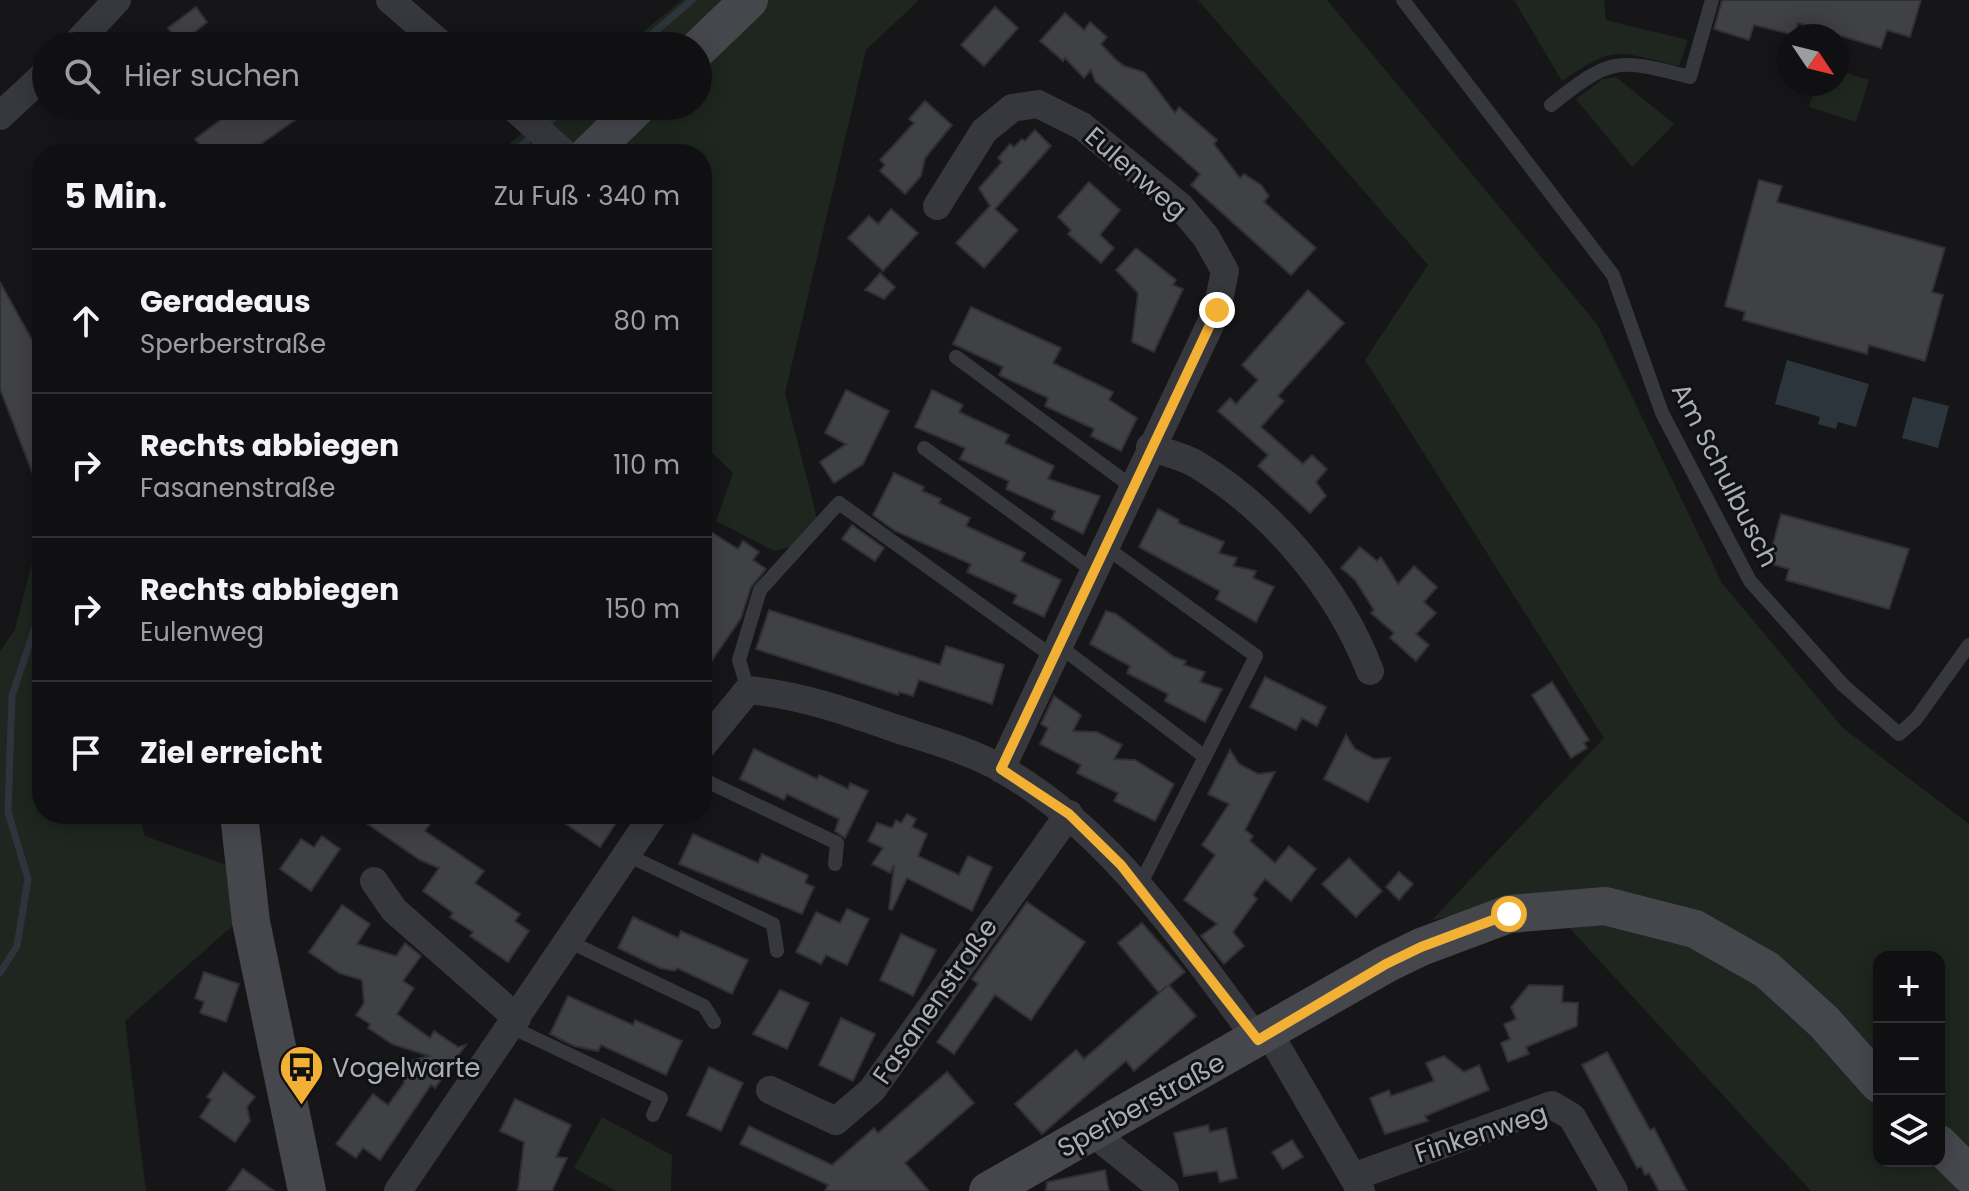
<!DOCTYPE html>
<html lang="de">
<head>
<meta charset="utf-8">
<style>
	:root { --surface:#101012; --page:#19191b; --text:#f1f3f6; --muted:#9c9d9f; --line:#303032 }
	body { margin:0; font-family:Poppins,sans-serif; background:var(--page); color:var(--text) }
	.controls { position:absolute; right:24px; bottom:24px; display:grid; overflow:hidden; border-radius:16px; box-shadow:0 4px 20px #0003 }
	.controls button { width:72px; height:72px; display:grid; place-items:center; padding:0; border:0; border-bottom:2px solid var(--line); background:var(--surface); color:var(--text); font:40px sans-serif }
	.compass { position:absolute; left:1777px; top:24px; width:72px; height:72px; border-radius:50%; background:var(--surface); box-shadow:0 4px 20px #0003; rotate:125deg }
	.stop { position:absolute; width:24px; height:24px; margin:-18px; border:6px solid #f2b134; border-radius:50%; background:#fff }
	.stop.end { background:#f2b134; border-color:#fff; box-shadow:0 2px 8px #0008 }
	.list { margin:0; padding:0; list-style:none }
	h2 { display:flex; justify-content:space-between; align-items:center; height:104px; margin:0; padding:0 32px; font-size:34px }
	h2 small { font-size:26px; font-weight:400; color:var(--muted) }
	.list li { display:grid; grid-template-columns:52px 1fr auto; gap:24px; align-items:center; box-sizing:border-box; height:144px; padding:0 32px; border-top:2px solid var(--line) }
	.list b { display:block; font-size:30px; white-space:nowrap }
	.list p { margin:0; font-size:26px; white-space:nowrap; color:var(--muted) }
	.list em { font-size:26px; font-style:normal; color:var(--muted) }
	.icon { flex:none; width:44px; height:44px; fill:none; stroke:currentColor; stroke-width:2; stroke-linecap:round; stroke-linejoin:round }
	.map { position:relative; flex:none; width:1969px; height:1191px; overflow:hidden }
	.search { position:absolute; background:var(--surface); box-shadow:0 4px 20px #0003; left:32px; top:32px; width:680px; height:88px; display:flex; align-items:center; gap:20px; box-sizing:border-box; padding:0 28px; border-radius:44px; color:var(--muted); font-size:30px }
	.panel { position:absolute; background:var(--surface); box-shadow:0 4px 20px #0003; left:32px; top:144px; width:680px; height:680px; border-radius:32px }
	.map>svg:first-child { display:block }
</style>
</head>
<body>
<div class="map">
<svg width="1969" height="1191" viewBox="0 0 1969 1191">
	<rect width="100%" height="100%" fill="#161618"/>
	<g fill="#1e261f" fill-rule="evenodd">
		<polygon points="682,0 919,0 866,50 785,393 818,522 790,547 774,551 716,521 733,473 702,443 702,154 497,154 555,106 698,106 698,46 626,46"/>
		<path d="M1198,0H1327L1597,324L1722,583L1843,728L1969,824V1191H1811L1541,897L1432,920L1604,738L1365,360L1428,265ZM1879,957H1939V1161H1879Z"/>
		<path d="M1514,0H1604L1606,20L1688,40L1679,66C1617,52 1617,43 1562,81Z"/>
		<polygon points="1837,70 1869,80 1856,122 1809,107 1816,84 1837,84"/>
		<polygon points="1616,77 1674,124 1632,167 1576,99 1603,79"/>
		<polygon points="42,525 42,814 139,814 145,836 226,865 238,921 125,1021 146,1191 0,1191 0,652 15,629"/>
		<polygon points="602,1117 672,1155 671,1191 616,1191 574,1168"/>
	</g>
	<g fill="#2c353c">
		<polygon points="1787,360 1869,384 1856,427 1838,422 1836,429 1818,424 1820,417 1775,404"/>
		<polygon points="1913,397 1949,406 1938,448 1902,438"/>
	</g>
	<g fill="none" stroke-linecap="round" stroke-linejoin="round">
		<g stroke="#2c353c" stroke-width="7">
			<polyline points="638,46 692,0"/>
			<polyline points="543,127 567,106"/>
			<polyline points="511,154 534,135"/>
			<polyline points="0,973 17,946 28,879 8,812 12,696 42,606"/>
		</g>
	</g>
	<g fill="#404145" stroke="#303034" stroke-width="2">
		<polygon points="1722,0 1921,0 1910,37 1887,30 1881,48 1798,23 1794,35 1754,25 1749,40 1714,29"/>
		<polygon points="196,7 207,22 180,44 168,28"/>
		<polygon points="995,7 1018,28 984,66 961,45"/>
		<polygon points="1065,13 1084,30 1090,22 1107,37 1101,44 1115,59 1124,66 1144,72 1175,113 1179,107 1217,140 1214,144 1240,178 1244,174 1261,185 1269,196 1264,202 1316,248 1291,275 1191,185 1200,174 1095,81 1091,70 1084,78 1065,58 1063,61 1040,41"/>
		<polygon points="925,101 952,125 925,158 921,176 905,194 880,171 885,165 880,160 914,123 909,119"/>
		<polygon points="239,106 315,106 247,154 207,154 195,139"/>
		<polygon points="1035,130 1051,146 995,209 1018,230 984,268 956,243 990,206 979,188 1002,162 998,158 1010,144 1014,147 1022,139 1025,141"/>
		<polygon points="1759,180 1782,186 1777,202 1945,248 1932,292 1943,295 1925,361 1869,345 1867,354 1743,320 1745,312 1725,306"/>
		<polygon points="1089,182 1120,210 1100,235 1114,248 1101,263 1068,234 1071,230 1058,217"/>
		<polygon points="891,209 918,233 883,271 848,238 869,216 878,224"/>
		<polygon points="1136,248 1176,280 1173,285 1183,289 1154,352 1132,342 1138,293 1116,270"/>
		<polygon points="880,273 895,287 884,299 865,290"/>
		<polygon points="0,282 42,358 41,495 0,389"/>
		<polygon points="1308,290 1344,323 1278,396 1284,401 1261,427 1303,464 1312,455 1327,469 1316,482 1326,496 1310,513 1258,466 1268,455 1218,411 1230,398 1236,404 1258,380 1242,365"/>
		<polygon points="971,307 1061,348 1053,363 1113,392 1109,400 1137,418 1121,451 1091,436 1094,429 1045,406 1048,398 999,375 1003,367 953,344"/>
		<polygon points="846,390 889,411 863,464 834,483 820,462 846,444 825,433"/>
		<polygon points="932,390 963,405 959,412 1009,435 1005,443 1054,466 1048,479 1100,496 1083,534 1052,519 1055,511 1006,489 1009,481 960,459 965,448 915,427"/>
		<polygon points="894,473 924,487 922,491 941,499 939,503 970,518 966,526 1025,553 1021,561 1061,580 1044,617 1013,603 1017,595 967,572 971,564 895,531 873,515"/>
		<polygon points="1158,509 1179,520 1178,523 1224,542 1219,553 1237,558 1233,566 1256,571 1253,578 1274,587 1256,622 1216,599 1220,591 1139,547"/>
		<polygon points="1781,514 1909,549 1889,609 1786,580 1789,569 1768,563"/>
		<polygon points="852,525 884,548 875,561 842,539"/>
		<polygon points="702,526 738,549 743,541 759,552 753,560 766,569 751,587 741,618 702,675"/>
		<polygon points="1360,547 1377,561 1381,557 1398,584 1414,566 1437,587 1424,602 1436,613 1416,634 1429,645 1416,661 1390,638 1394,633 1371,613 1374,610 1355,580 1341,568"/>
		<polygon points="769,610 940,665 946,646 1004,665 992,704 919,680 913,696 899,692 898,695 756,649"/>
		<polygon points="1106,611 1116,614 1174,657 1186,661 1184,665 1205,672 1200,682 1222,689 1205,722 1165,701 1168,694 1127,673 1130,666 1090,644"/>
		<polygon points="1265,677 1326,707 1317,726 1302,718 1296,730 1250,707"/>
		<polygon points="1552,682 1589,740 1584,743 1587,748 1571,758 1532,695"/>
		<polygon points="1054,696 1081,715 1073,731 1097,732 1122,745 1114,759 1135,760 1174,784 1155,821 1114,801 1118,793 1077,773 1081,765 1040,744 1048,728 1041,724"/>
		<polygon points="1346,735 1355,749 1374,759 1390,758 1368,802 1324,779"/>
		<polygon points="754,749 817,779 819,775 848,789 850,783 868,791 845,838 835,831 839,819 787,794 784,800 740,779"/>
		<polygon points="1230,750 1239,764 1258,774 1275,772 1245,830 1253,836 1250,841 1275,863 1289,846 1316,869 1291,901 1265,879 1253,895 1257,899 1233,932 1244,946 1224,964 1201,936 1217,924 1184,900 1215,855 1202,845 1229,804 1208,794"/>
		<polygon points="353,814 393,814 407,823 414,814 423,814 433,820 425,831 484,871 475,883 520,914 515,921 529,931 508,962 470,936 473,932 450,917 453,913 423,891 439,868 420,860"/>
		<polygon points="551,814 607,814 604,819 616,823 600,847"/>
		<polygon points="907,814 916,819 912,827 927,834 918,856 959,875 968,856 992,867 972,911 907,878 892,910 889,909 894,865 890,873 872,864 883,848 868,841 877,823 892,828 896,820 901,823"/>
		<polygon points="693,834 758,863 762,854 808,875 805,883 814,887 802,914 679,864"/>
		<polygon points="322,836 340,849 311,891 280,869 301,839 314,847"/>
		<polygon points="1349,858 1382,891 1356,917 1322,884"/>
		<polygon points="1399,872 1413,884 1399,900 1386,887"/>
		<polygon points="1027,902 1085,942 1031,1020 995,995 954,1054 937,1042 978,984 972,979"/>
		<polygon points="342,905 370,924 357,944 396,956 405,943 421,956 403,981 414,988 397,1014 430,1038 434,1031 458,1047 466,1045 457,1057 465,1062 462,1066 453,1063 435,1088 431,1085 380,1160 363,1148 356,1158 336,1144 373,1094 388,1105 404,1083 403,1063 429,1056 392,1044 368,1028 370,1024 356,1015 364,1003 362,980 339,973 309,952"/>
		<polygon points="847,909 869,919 847,965 826,955 821,964 796,952 816,912 840,923"/>
		<polygon points="633,917 678,938 681,931 748,960 732,994 677,968 675,971 660,968 618,948"/>
		<polygon points="1142,923 1185,972 1169,985 1196,1016 1134,1071 1126,1061 1042,1134 1015,1104 1076,1050 1084,1059 1167,986 1159,993 1118,943"/>
		<polygon points="901,934 936,950 913,996 880,980"/>
		<polygon points="204,972 239,984 226,1022 200,1013 204,1002 195,998"/>
		<polygon points="1529,985 1563,986 1562,1002 1578,1003 1577,1026 1526,1047 1529,1054 1508,1062 1501,1043 1510,1039 1504,1024 1516,1019 1511,1007"/>
		<polygon points="780,990 809,1003 787,1049 753,1034"/>
		<polygon points="568,996 633,1025 635,1020 682,1041 666,1075 601,1045 598,1051 574,1046 550,1034"/>
		<polygon points="841,1018 875,1034 853,1081 819,1065"/>
		<polygon points="1607,1052 1650,1130 1654,1128 1687,1191 1659,1191 1649,1173 1645,1175 1641,1166 1637,1168 1582,1065"/>
		<polygon points="1444,1056 1464,1072 1479,1065 1489,1090 1425,1116 1428,1121 1385,1134 1370,1098 1389,1090 1391,1096 1434,1081 1426,1063"/>
		<polygon points="709,1067 743,1083 721,1131 687,1115"/>
		<polygon points="224,1072 255,1097 247,1107 250,1121 235,1142 200,1117 211,1100 207,1097"/>
		<polygon points="947,1072 974,1103 905,1163 929,1191 825,1191 828,1185 740,1144 749,1126 832,1165 874,1128 878,1133"/>
		<polygon points="515,1099 571,1125 556,1157 567,1158 552,1191 518,1191 524,1142 500,1131"/>
		<polygon points="1208,1125 1210,1132 1226,1128 1237,1178 1220,1182 1217,1171 1184,1176 1174,1133"/>
		<polygon points="1292,1140 1303,1157 1283,1169 1272,1152"/>
		<polygon points="243,1169 274,1191 227,1191"/>
		<polygon points="1105,1170 1109,1191 1046,1191 1047,1182"/>
	</g>
	<g fill="none" stroke-linecap="round" stroke-linejoin="round">
		<g stroke="#37383d" stroke-width="14">
			<polyline points="1403,0 1613,275 1662,413 1750,581 1843,685 1899,734 1916,719 1969,645"/>
			<path d="M1551,105C1611,57 1617,58 1690,77L1712,0"/>
			<polyline points="956,357 1131,486"/>
			<polyline points="924,448 1092,570"/>
			<polyline points="1104,546 1256,656 1140,885"/>
			<polyline points="1058,645 1205,757"/>
			<polyline points="748,690 739,660 760,590 839,503 1052,656"/>
			<polyline points="702,779 837,843 835,864"/>
			<polyline points="627,855 773,924 777,951"/>
			<polyline points="568,941 704,1006 714,1022"/>
			<polyline points="511,1027 661,1098 653,1115"/>
		</g>
		<g stroke="#37383d" stroke-width="28">
			<polyline points="390,0 443,46"/>
			<polyline points="74,46 117,0"/>
			<polyline points="512,106 565,154"/>
			<polyline points="0,116 46,73"/>
			<polyline points="937,206 984,131 1012,108 1038,104 1082,126 1180,206 1206,237 1225,271 1217,310 1001,769"/>
			<path d="M1150,447C1164,452 1182,456 1196,464C1272,510 1338,588 1370,671"/>
			<path d="M702,746L748,690C800,695 846,711 894,728C930,740 969,750 1002,769C1113,833 1182,940 1258,1040"/>
			<polyline points="374,881 394,910 517,1018"/>
			<polyline points="1269,1033 1361,1191"/>
			<polyline points="770,1090 836,1121 872,1090 1069,814"/>
			<polyline points="1093,1133 1165,1191"/>
			<polyline points="1353,1177 1552,1105 1572,1117 1614,1191"/>
			<polyline points="398,1191 654,814"/>
		</g>
		<g stroke="#45474d" stroke-width="38">
			<polyline points="698,49 749,0"/>
			<polyline points="589,154 638,106"/>
			<polyline points="239,814 251,922 307,1191"/>
			<polyline points="1939,1144 1969,1174"/>
			<polyline points="988,1191 1386,964 1421,947 1509,914 1605,906 1695,929 1767,970 1824,1022 1879,1084"/>
		</g>
	</g>
	<g fill="none" stroke-linecap="round" stroke-linejoin="round">
		<polyline stroke="#f2b134" stroke-width="10" points="1217,310 1001,769 1069,814 1121,865 1258,1040 1386,964 1421,947 1509,914"/>
	</g>
	<defs>
		<symbol id="bus-pin" viewBox="-11 -11 22 30"><path d="M0 17L-7.5 6A9.5 9.5 0 1 1 7.5 6Z" fill="#f2b134" stroke="#111113"/><path d="M-5-6H5V4H4V6H2V4H-2V6H-4V4H-5ZM-3.5-4V0h7V-4ZM-3.5 1.2v1.5H-2V1.2ZM2 1.2v1.5H3.5V1.2Z" fill="#111"/></symbol>
	</defs>
	<g fill-rule="evenodd">
		<use href="#bus-pin" x="276" y="1042" width="51" height="69"/>
	</g>
	<g text-anchor="middle" dominant-baseline="central" stroke-width="6" stroke-linejoin="round" paint-order="stroke">
		<g font-size="26" fill="#a8adb8" stroke="#111113">
			<text transform="translate(1136 173) rotate(41)">Eulenweg</text>
			<text transform="translate(1725 475) rotate(63)">Am Schulbusch</text>
			<text transform="translate(935 1001) rotate(-55)">Fasanenstraße</text>
			<text transform="translate(1141 1105) rotate(-29)">Sperberstraße</text>
			<text transform="translate(1481 1133) rotate(-18)">Finkenweg</text>
		</g>
		<g font-size="26" fill="#a8adb8" stroke="#111113" text-anchor="start">
			<text x="332" y="1068">Vogelwarte</text>
		</g>
	</g>
</svg>
<div class="controls">
<button>+</button>
<button>−</button>
<button><svg class="icon" aria-label="layers" viewBox="0 0 24 24"><path d="M12 4l9 5-9 5-9-5zM3 14l9 5 9-5"/></svg></button>
</div>
<svg class="compass" viewBox="-18 -18 36 36"><path d="M0-13l5 13h-10z" fill="#e53935"/><path d="M0 13l5-13h-10z" fill="#9c9d9f"/></svg>
<div class="stop" style="left:1509px;top:914px"></div>
<div class="stop end" style="left:1217px;top:310px"></div>
<div class="search"><svg class="icon" aria-label="search" viewBox="0 0 24 24"><circle cx="10" cy="10" r="6"/><path d="M15 15l6 6"/></svg>Hier suchen</div>
<section class="panel">
<h2>5 Min.<small>Zu Fuß · 340 m</small></h2>
<ul class="list">
<li><svg class="icon" aria-label="ahead" viewBox="0 0 24 24"><path d="M12 20V5M6 11l6-6 6 6"/></svg><div><b>Geradeaus</b><p>Sperberstraße</p></div><em>80 m</em></li>
<li><svg class="icon" aria-label="right" viewBox="0 0 24 24"><path d="M7 20v-9h11M14 6l5 5-5 5"/></svg><div><b>Rechts abbiegen</b><p>Fasanenstraße</p></div><em>110 m</em></li>
<li><svg class="icon" aria-label="right" viewBox="0 0 24 24"><path d="M7 20v-9h11M14 6l5 5-5 5"/></svg><div><b>Rechts abbiegen</b><p>Eulenweg</p></div><em>150 m</em></li>
<li><svg class="icon" aria-label="arrive" viewBox="0 0 24 24"><path d="M6 21V4h12l-3 4 3 4H6"/></svg><div><b>Ziel erreicht</b></div></li>
</ul>
</section>
</div>
</body>
</html>
